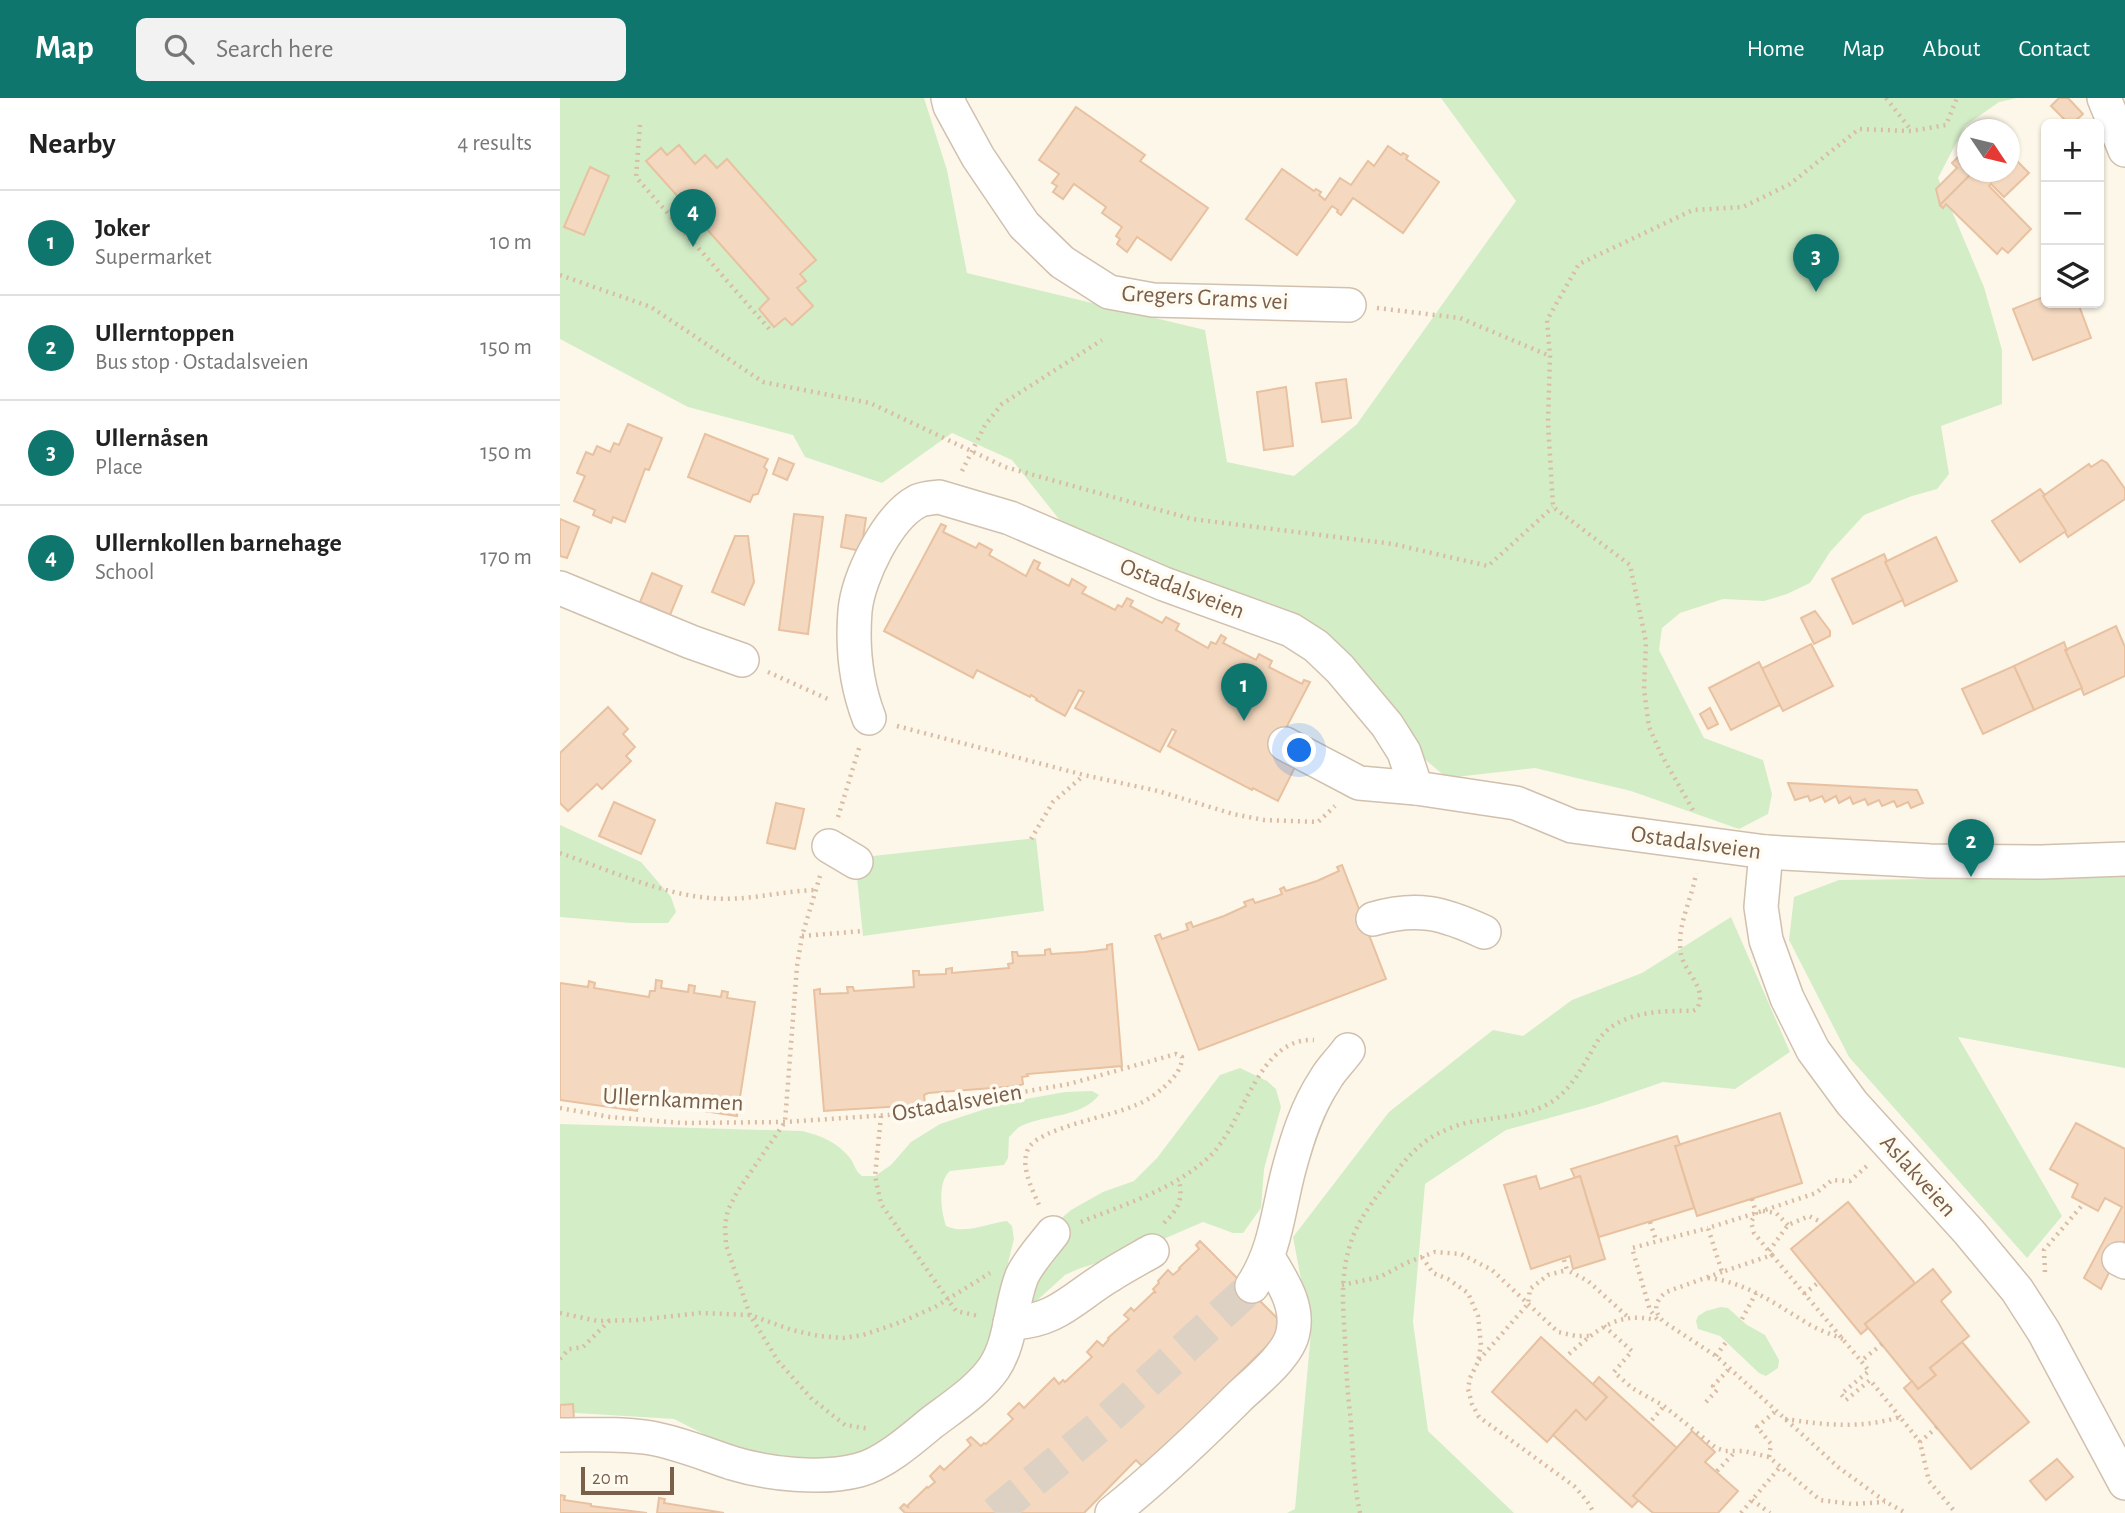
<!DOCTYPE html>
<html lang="en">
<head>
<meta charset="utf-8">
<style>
	:root { --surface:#fff; --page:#f2f2f2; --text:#222; --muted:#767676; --line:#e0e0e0; --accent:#0f766e }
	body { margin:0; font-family:"Alegreya Sans",sans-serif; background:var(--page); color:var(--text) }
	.controls { position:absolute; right:21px; top:21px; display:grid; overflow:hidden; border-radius:10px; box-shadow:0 2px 5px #0004 }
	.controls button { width:63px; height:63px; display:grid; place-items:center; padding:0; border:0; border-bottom:2px solid var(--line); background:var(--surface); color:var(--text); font:35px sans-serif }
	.compass { position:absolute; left:1397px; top:21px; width:63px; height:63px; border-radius:50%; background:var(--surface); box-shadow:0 2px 5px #0004; rotate:125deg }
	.scale { position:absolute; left:21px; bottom:18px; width:93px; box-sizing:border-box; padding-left:7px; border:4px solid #7a604b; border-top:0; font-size:19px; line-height:24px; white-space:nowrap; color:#7a604b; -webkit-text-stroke:5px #fffbf1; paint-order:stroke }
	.you { position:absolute; left:740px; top:653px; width:24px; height:24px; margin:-18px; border:5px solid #fff; border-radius:50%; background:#1a73e8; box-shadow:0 0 0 10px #1a73e833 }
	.badge { display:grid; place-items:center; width:46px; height:46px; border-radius:50%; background:var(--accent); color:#fff; font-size:23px; font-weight:700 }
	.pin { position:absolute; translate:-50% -58px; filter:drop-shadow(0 2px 4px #0008) }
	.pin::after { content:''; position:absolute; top:37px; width:24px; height:21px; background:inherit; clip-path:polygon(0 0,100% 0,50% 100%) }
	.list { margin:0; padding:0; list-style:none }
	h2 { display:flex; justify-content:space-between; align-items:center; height:91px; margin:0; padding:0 28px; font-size:30px }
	h2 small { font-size:23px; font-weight:400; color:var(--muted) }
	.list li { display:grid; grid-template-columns:46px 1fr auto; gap:21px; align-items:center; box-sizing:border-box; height:105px; padding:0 28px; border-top:2px solid var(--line) }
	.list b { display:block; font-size:26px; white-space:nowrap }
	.list p { margin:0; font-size:23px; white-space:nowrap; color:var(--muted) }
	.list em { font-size:23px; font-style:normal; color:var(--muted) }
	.icon { flex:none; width:38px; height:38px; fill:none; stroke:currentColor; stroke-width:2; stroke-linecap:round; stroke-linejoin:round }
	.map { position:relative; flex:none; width:1565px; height:1415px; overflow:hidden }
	header { display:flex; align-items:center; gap:42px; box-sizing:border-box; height:98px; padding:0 35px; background:var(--accent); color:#fff }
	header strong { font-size:33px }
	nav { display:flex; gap:38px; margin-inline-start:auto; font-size:24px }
	.search { width:490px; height:63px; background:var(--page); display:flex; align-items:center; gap:18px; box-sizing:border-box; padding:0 24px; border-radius:10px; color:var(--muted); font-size:26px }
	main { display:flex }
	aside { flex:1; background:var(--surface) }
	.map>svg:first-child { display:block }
</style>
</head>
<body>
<header>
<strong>Map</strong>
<div class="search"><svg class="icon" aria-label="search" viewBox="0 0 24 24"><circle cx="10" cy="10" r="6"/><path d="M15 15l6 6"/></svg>Search here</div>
<nav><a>Home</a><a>Map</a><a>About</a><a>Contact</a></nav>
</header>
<main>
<aside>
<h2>Nearby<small>4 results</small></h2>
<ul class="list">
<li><span class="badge">1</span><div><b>Joker</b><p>Supermarket</p></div><em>10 m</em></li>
<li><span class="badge">2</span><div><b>Ullerntoppen</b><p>Bus stop · Ostadalsveien</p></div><em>150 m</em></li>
<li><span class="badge">3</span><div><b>Ullernåsen</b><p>Place</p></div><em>150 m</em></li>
<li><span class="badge">4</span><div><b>Ullernkollen barnehage</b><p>School</p></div><em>170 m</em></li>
</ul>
</aside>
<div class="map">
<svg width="1565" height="1415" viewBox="0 0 1565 1415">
	<rect width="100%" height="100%" fill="#fdf7ea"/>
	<g fill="#d3edc7">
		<polygon points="0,0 364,0 387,72 407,175 645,232 667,364 734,378 797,326 956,103 881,0 1457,0 1439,4 1405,28 1378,80 1424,189 1442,252 1442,306 1381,328 1389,376 1377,391 1352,398 1304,417 1270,454 1250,485 1227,496 1204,503 1163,501 1120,515 1102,530 1099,552 1144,640 1203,662 1212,696 1208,716 1179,731 1071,693 975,670 887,680 861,658 834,616 773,541 746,522 609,476 506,430 452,362 392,335 322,385 245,359 233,337 128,309 0,241"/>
		<polygon points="0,727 81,764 111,799 116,814 108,825 71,825 0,819"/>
		<polygon points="476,740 484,813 303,838 295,760"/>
		<polygon points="1565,779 1565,970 1398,939 1502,1118 1467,1160 1289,959 1229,842 1234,799 1279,782"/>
		<polygon points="1171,819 1230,954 1175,991 1103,984 1036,1007 946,1032 865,1086 853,1224 868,1333 954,1415 727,1415 735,1411 751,1234 733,1139 829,1014 933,932 963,938 1012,902 1082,875"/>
		<polygon points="680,970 707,983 716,991 721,1009 704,1071 701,1110 683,1135 673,1135 643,1124 578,1152 518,1171 505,1177 471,1208 474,1183 496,1125 511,1112 543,1094 574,1083 597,1060 660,977"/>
		<path d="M532,993L539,997C521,1020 486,1016 461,1028C457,1030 453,1035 449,1039L448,1060L444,1067L390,1073C377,1084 381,1113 386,1128C405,1137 428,1125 447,1123L452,1128L454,1141L430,1236L415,1276L329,1347L266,1364L216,1361L177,1353L114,1321L0,1314V1026L242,1033C262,1038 277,1044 290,1060C295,1067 295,1073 302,1078H315L331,1067L351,1044L380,1026L443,1005L505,994Z"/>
		<polygon points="1161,1209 1168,1210 1187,1227 1205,1237 1219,1262 1218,1270 1206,1278 1199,1275 1160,1238 1138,1231 1136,1223 1138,1218 1146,1213"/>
	</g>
	<g fill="#f4d9c0" stroke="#e8c1a0" stroke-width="2">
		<polygon points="1499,0 1508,0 1523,16 1512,26 1509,26 1491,8"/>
		<polygon points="516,9 585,57 580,63 648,110 611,162 577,139 567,154 557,146 560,141 556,138 562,129 542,115 546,109 514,86 503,101 493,94 497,88 492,85 499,76 479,62"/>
		<polygon points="119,47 135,66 145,57 157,70 167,61 256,162 240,176 246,183 237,190 253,208 232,227 225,220 214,229 199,211 209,201 137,120 126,129 110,112 121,102 86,63 101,50 107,57"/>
		<polygon points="828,48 841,57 843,55 848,58 846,61 879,84 843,135 793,100 781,117 777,114 778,112 772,108 737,157 686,121 722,71 754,93 756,91 761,94 759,97 765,102 780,80 791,87 808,63 814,68"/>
		<polygon points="1403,54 1408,58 1408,74 1413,74 1380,107 1376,91 1397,70 1392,65"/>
		<polygon points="1450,56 1469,75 1444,99 1431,86 1429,88 1471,131 1448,155 1442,150 1437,156 1386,106 1383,110 1380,107 1413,74 1450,74"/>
		<polygon points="30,69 49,78 24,137 4,129"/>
		<polygon points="1486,198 1486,205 1518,205 1531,240 1473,262 1453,211"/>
		<polygon points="786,281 791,320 762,324 756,285"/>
		<polygon points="726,289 733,348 704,352 697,294"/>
		<polygon points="68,326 102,340 89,372 85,371 65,424 53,419 51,425 33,417 35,412 14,403 25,378 17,375 26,354 33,357 37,348 50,354 54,345 59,347"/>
		<polygon points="145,336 208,361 204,369 207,372 198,396 193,397 190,404 128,379"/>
		<polygon points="219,360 234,366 227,382 213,376"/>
		<polygon points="1542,362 1547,365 1565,391 1565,401 1508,439 1483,398 1529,366 1531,369"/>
		<polygon points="1480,391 1485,397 1483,398 1506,433 1460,464 1432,423"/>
		<polygon points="234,416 263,419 248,536 219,532"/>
		<polygon points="286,417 306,420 301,453 281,449"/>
		<polygon points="0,421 19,429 7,460 0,458"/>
		<polygon points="381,426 386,428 383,434 416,450 419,445 432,452 429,457 466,478 474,462 480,465 477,471 509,488 512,481 526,489 522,495 555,512 558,507 562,509 567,500 573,503 570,508 602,525 606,519 619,526 616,532 648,550 651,544 656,546 661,537 666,540 663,545 696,562 699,556 712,563 709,569 742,586 744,582 750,584 716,649 739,661 718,703 693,690 692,692 608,648 616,633 612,631 600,654 515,610 524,594 519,592 505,618 476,602 477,601 471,597 470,599 417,572 413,580 324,533"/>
		<polygon points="175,438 188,438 194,484 184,507 152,494"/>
		<polygon points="1376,439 1397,483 1345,508 1325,464"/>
		<polygon points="1324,456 1327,463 1325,464 1343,502 1293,526 1272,481"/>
		<polygon points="92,475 122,488 110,517 80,504"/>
		<polygon points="1255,513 1270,533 1270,538 1254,546 1241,520"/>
		<polygon points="1556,528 1565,549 1565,578 1524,597 1505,552"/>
		<polygon points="1504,544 1507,552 1505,552 1522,590 1474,612 1454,568"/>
		<polygon points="1251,546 1273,588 1223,613 1201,571"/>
		<polygon points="1199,564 1220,607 1171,632 1149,590"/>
		<polygon points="1454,568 1474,612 1423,636 1402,591"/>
		<polygon points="48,609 68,631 63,636 75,649 66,658 71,663 42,691 37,686 8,713 0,705 0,655"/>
		<polygon points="1150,610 1158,626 1148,631 1140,616"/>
		<polygon points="1228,685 1357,692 1363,705 1351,710 1348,704 1337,709 1334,703 1322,708 1319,702 1308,707 1305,701 1293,706 1290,699 1279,705 1276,698 1265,704 1262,698 1250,703 1248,698 1235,702"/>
		<polygon points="54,704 95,722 81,756 39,738"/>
		<polygon points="216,705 244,711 235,751 207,745"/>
		<polygon points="782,767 826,881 639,952 595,838 600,836 602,841 628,832 626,826 631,824 633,829 664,818 686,808 684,804 693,801 695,805 717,798 722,796 720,791 724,789 726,793 757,783 779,773 777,769"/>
		<polygon points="552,846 562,968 467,976 468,978 462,979 463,986 458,988 368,995 364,997 365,1005 359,1007 264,1013 254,892 260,891 260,896 288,895 287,889 293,889 294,893 354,889 353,873 359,873 359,877 386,876 386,871 392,870 392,875 449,870 448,866 453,865 452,854 457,854 458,858 485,857 485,852 490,851 491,856 524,854 547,851 547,847"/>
		<polygon points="96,882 102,883 101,890 128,894 129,887 135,888 134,895 161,899 162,893 168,894 167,900 195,904 177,1018 79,1003 77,1013 0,1002 0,885 28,889 29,883 35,885 34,890 89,899 90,893 95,893"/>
		<polygon points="1220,1015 1242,1085 1137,1118 1115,1048"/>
		<polygon points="1516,1025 1565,1051 1565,1142 1541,1191 1524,1180 1562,1109 1545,1100 1538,1113 1512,1099 1518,1086 1490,1071"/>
		<polygon points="1117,1038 1120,1047 1115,1048 1134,1110 1039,1139 1020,1078 1015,1080 1011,1071"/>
		<polygon points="976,1078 980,1091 1020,1078 1045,1161 1013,1171 1010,1158 971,1171 944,1087"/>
		<polygon points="1288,1104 1355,1185 1305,1226 1308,1230 1301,1236 1231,1151"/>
		<polygon points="640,1143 726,1229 651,1303 652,1304 583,1369 576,1362 524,1415 345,1415 340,1410 344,1406 349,1410 347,1408 367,1389 368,1390 375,1384 370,1378 380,1368 384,1372 411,1347 407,1342 411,1339 421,1348 424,1345 426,1346 453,1321 448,1316 459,1305 464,1310 494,1280 499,1286 503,1282 505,1284 532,1259 527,1254 537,1243 543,1248 549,1241 548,1240 569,1221 564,1217 571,1210 574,1213 594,1194 596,1195 593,1191 599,1185 598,1183 608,1172 613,1177 620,1171 619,1170 639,1151 636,1147"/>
		<polygon points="1373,1171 1391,1194 1381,1203 1409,1238 1370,1270 1376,1277 1358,1291 1305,1226"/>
		<polygon points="981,1239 1047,1299 1026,1322 1016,1312 987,1344 932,1294"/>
		<polygon points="1402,1244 1469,1324 1411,1371 1344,1290 1352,1283 1358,1291 1376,1277 1370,1270"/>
		<polygon points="1039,1279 1117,1350 1073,1398 1079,1402 1072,1409 993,1337 1016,1312 1026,1322 1047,1299 1033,1286"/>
		<polygon points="13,1306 14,1322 0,1323 0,1307"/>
		<polygon points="1132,1333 1155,1354 1145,1364 1178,1393 1158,1415 1093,1415 1073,1398"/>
		<polygon points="1497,1361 1513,1379 1486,1402 1470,1383"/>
		<polygon points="0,1397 5,1398 4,1402 31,1406 31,1408 87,1415 0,1415"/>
		<polygon points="99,1400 105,1401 104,1405 164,1415 97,1415"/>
	</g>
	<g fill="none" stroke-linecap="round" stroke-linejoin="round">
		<polyline stroke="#dcd1c2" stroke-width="33" stroke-dasharray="33 17" stroke-linecap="butt" points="435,1415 540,1328 692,1188"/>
		<defs>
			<g id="minor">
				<polyline points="388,0 390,8 418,59 464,127 502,164 549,194 593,202 789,207"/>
				<polyline points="1544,0 1565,52"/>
				<polyline points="0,490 131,544 182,562"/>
				<path d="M309,620C296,586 292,550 295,513C298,480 327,419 358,403C365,400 372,400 379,399L450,420L604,486L731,532L756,548L780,571L827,627L844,654L856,690L956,705L1012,728L1206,754L1370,763L1482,764L1565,761"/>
				<polyline points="725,646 799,685 856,690"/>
				<polyline points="269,748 296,764"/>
				<polyline points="1206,754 1201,809 1206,842 1227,900 1253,952 1292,1005 1409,1134 1457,1192 1484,1234 1565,1385"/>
				<path d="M813,821C857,808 883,815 924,834"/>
				<polyline points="1559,1161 1565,1164"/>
				<path d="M692,1188C716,1152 718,1112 729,1071C737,1041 747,1009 765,982C771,971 781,962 788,952"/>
				<path d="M450,1225C496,1224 513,1200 549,1178C563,1169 578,1161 592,1153"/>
				<path d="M0,1337C30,1337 61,1335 91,1340C119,1345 145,1356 172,1365C208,1376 262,1382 299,1372C323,1366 351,1342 370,1326C392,1309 418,1293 434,1270C452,1243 450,1208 462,1178C469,1163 483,1148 493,1135"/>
				<path d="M552,1415C597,1379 638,1340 679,1299C696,1283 729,1257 733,1234C739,1206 721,1182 708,1159"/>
			</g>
		</defs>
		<use href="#minor" stroke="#d1c0ae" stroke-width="36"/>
		<g stroke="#dabca2" stroke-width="4.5" stroke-dasharray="2 5" stroke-linecap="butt">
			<polyline points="1326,0 1351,32"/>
			<polyline points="80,27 76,79 211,233"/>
			<polyline points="0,177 91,209 203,284 310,305 445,369 632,421 833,446 928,468 993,409"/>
			<polyline points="817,210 900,220 990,258"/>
			<polyline points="402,373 425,327 442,306 542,242"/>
			<polyline points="208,574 270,602"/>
			<polyline points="337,628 524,677 598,693 673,716 704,722 758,724 775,708"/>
			<polyline points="1133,712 1102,658 1089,629 1084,592 1086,544 1070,467 993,409 988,324 990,258 987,222 1019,166 1133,112 1183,109 1230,86 1299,31 1351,33 1386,27 1397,0"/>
			<polyline points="278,719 300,647"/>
			<polyline points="471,741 493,704 523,678"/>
			<path d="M0,755C46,771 101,796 149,800C184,804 220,793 256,792"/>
			<polyline points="260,778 242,838 237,868 225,1024 177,1094 168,1112 165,1127 166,1147 190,1217 232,1232 259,1238 283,1240 303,1237 341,1224 375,1209 430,1175"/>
			<polyline points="242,838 303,833"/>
			<path d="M0,1010L50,1019L122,1025L225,1024L357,1015L439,998L509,986L616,956L622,959C622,972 612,982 603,990C595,997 586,1003 576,1007C553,1018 478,1030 468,1051C460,1068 472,1091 479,1107"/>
			<polyline points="321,1018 315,1078 321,1106 396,1213 419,1218"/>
			<polyline points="1192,1101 1196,1115 1191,1124 1194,1135 1212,1157 1162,1174 1148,1130 1196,1115 1256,1095 1272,1082 1290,1083 1308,1067"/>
			<polyline points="1203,1113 1216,1115 1228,1127"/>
			<path d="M521,1124C565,1106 613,1092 649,1059C684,1027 697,939 754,942"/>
			<polyline points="1090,1124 1096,1142"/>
			<path d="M604,1125C619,1110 623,1102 619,1082"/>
			<polyline points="1209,1153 1228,1127 1249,1118 1263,1125"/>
			<polyline points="1212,1157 1301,1263"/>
			<polyline points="862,1159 873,1175 888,1181 908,1195 918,1218 921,1247 918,1264 910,1280 908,1291 912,1306 919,1319 1014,1388 1027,1403 1034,1415"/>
			<polyline points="1004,1162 1007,1172 1028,1183 1069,1220"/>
			<path d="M1162,1174L1106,1194C1094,1204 1093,1214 1104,1224L1156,1258L1278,1369L1326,1404L1346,1415"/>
			<polyline points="1485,1174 1484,1152 1524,1105"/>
			<path d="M1148,1180C1186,1184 1215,1206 1247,1225C1258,1232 1271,1236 1283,1241"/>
			<polyline points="782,1187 820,1179 846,1165 875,1154 901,1156 932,1172 998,1234 1016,1238 1030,1238"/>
			<polyline points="1244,1196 1259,1184"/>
			<polyline points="0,1215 38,1223 78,1222 140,1215 190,1217 218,1263 252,1301 285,1327 310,1331"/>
			<polyline points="1097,1221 1090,1212 1072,1150 1148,1130"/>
			<polyline points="1182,1221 1196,1195"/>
			<polyline points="1044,1228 1072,1253 1054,1274 1072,1290 1104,1308 1156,1350 1165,1353 1184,1353 1209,1359 1260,1402 1292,1406 1325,1404"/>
			<polyline points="1322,1246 1301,1263 1309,1273 1281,1296 1286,1302 1310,1282 1340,1319"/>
			<path d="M1009,1256C1037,1232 1057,1213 1096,1222"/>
			<polyline points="1156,1258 1166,1244"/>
			<polyline points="0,1261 9,1251 23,1249 50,1222"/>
			<polyline points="919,1262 968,1206 970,1191 988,1177 1007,1172"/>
			<polyline points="1146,1304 1157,1292 1153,1288 1169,1271"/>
			<path d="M1225,1321C1266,1327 1299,1331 1340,1319L1360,1344"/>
			<polyline points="1092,1322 1104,1308"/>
			<polyline points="1377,1329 1360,1344 1369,1383 1396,1415"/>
			<polyline points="1209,1359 1211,1346 1197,1329 1216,1313"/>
			<polyline points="1157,1373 1174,1355"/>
			<polyline points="1192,1402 1210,1415"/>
			<path d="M800,1415C793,1383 793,1348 790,1315C787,1290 786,1266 785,1241C783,1208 780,1179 790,1147C797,1123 813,1103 828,1084C841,1067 854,1050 872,1039C886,1031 901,1025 917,1023C942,1018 970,1018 993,1003C1014,988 1024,966 1037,944C1056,914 1100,912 1133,913L1137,911C1148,889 1125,876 1121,856C1116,828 1132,802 1136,775"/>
			<polyline points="1181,1415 1220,1369"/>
		</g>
		<use href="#minor" stroke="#fff" stroke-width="33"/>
	</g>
	<g text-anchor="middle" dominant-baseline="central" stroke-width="7" stroke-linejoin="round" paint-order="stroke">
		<g font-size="24" fill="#7a604b" stroke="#fffbf1">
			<text transform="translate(645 200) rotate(3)">Gregers Grams vei</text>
			<text transform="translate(622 491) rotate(21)">Ostadalsveien</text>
			<text transform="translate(1136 745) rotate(8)">Ostadalsveien</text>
			<text transform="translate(113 1002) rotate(3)">Ullernkammen</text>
			<text transform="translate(397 1005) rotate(-10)">Ostadalsveien</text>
			<text transform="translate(1358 1078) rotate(48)">Aslakveien</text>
		</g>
	</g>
</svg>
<div class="controls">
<button>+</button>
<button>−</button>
<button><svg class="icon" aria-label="layers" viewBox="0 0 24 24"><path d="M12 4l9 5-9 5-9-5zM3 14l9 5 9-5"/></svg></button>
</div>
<svg class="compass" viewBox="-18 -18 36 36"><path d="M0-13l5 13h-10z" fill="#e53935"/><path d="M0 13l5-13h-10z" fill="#767676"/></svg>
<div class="scale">20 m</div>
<div class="you"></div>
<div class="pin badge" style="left:684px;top:623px">1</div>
<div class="pin badge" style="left:1411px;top:779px">2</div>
<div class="pin badge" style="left:1256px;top:194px">3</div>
<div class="pin badge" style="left:133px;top:149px">4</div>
</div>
</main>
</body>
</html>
